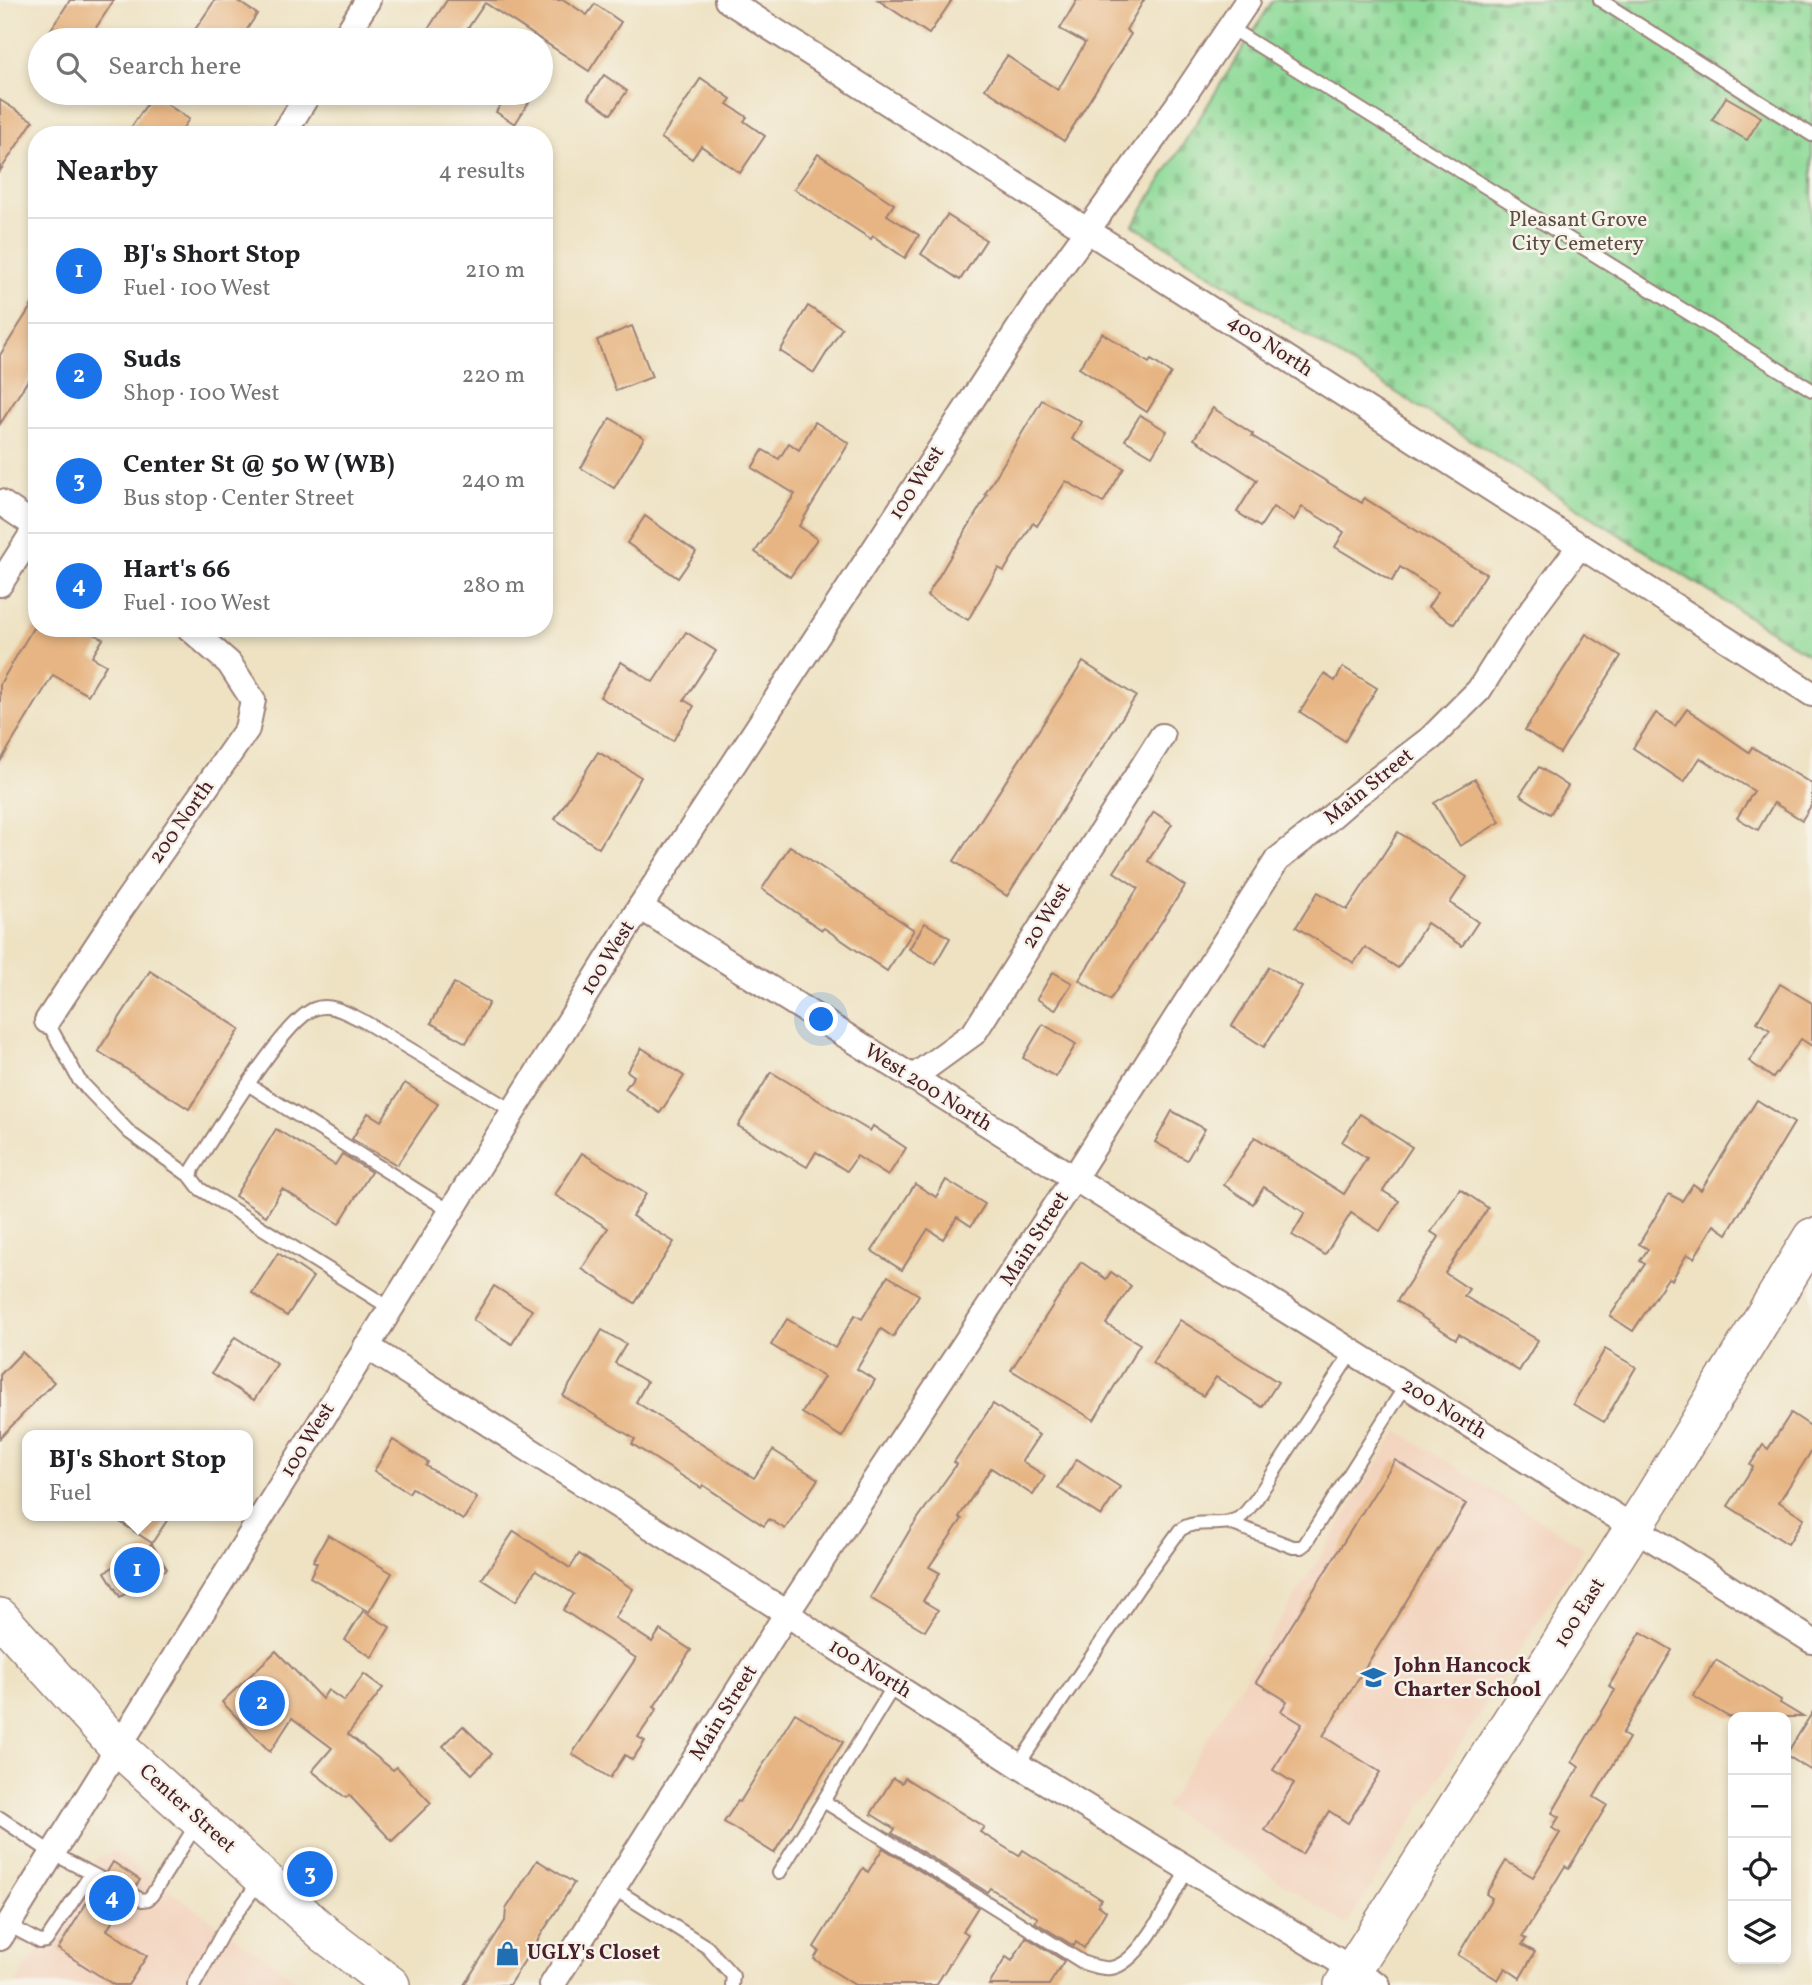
<!DOCTYPE html>
<html lang="en">
<head>
<meta charset="utf-8">
<style>
	:root { --surface:#fff; --page:#f2f2f2; --text:#202124; --muted:#757577; --line:#e0e0e0; --accent:#1a73e8 }
	body { margin:0; font-family:Vollkorn,serif; background:var(--page); color:var(--text) }
	.controls { position:absolute; right:21px; bottom:21px; display:grid; overflow:hidden; border-radius:14px; box-shadow:0 4px 10px #0003 }
	.controls button { width:63px; height:63px; display:grid; place-items:center; padding:0; border:0; border-bottom:2px solid var(--line); background:var(--surface); color:var(--text); font:35px sans-serif }
	.you { position:absolute; left:822px; top:1020px; width:24px; height:24px; margin:-18px; border:5px solid #fff; border-radius:50%; background:#1a73e8; box-shadow:0 0 0 10px #1a73e833 }
	.badge { display:grid; place-items:center; width:46px; height:46px; border-radius:50%; background:var(--accent); color:#fff; font-size:23px; font-weight:700 }
	.pin { position:absolute; translate:-50% -50%; border:4px solid #fff; box-shadow:0 2px 7px #0006 }
	.popup { position:absolute; left:22px; top:1430px; width:231px; height:91px; box-sizing:border-box; display:grid; place-content:center; border-radius:14px; background:var(--surface); filter:drop-shadow(0 2px 5px #0005); font-size:23px; white-space:nowrap; color:var(--muted) }
	.popup b { font-size:26px; color:var(--text) }
	.popup::after { content:''; position:absolute; left:50%; top:100%; margin-left:-14px; border:14px solid transparent; border-top-color:var(--surface) }
	.list { margin:0; padding:0; list-style:none }
	h2 { display:flex; justify-content:space-between; align-items:center; height:91px; margin:0; padding:0 28px; font-size:30px }
	h2 small { font-size:23px; font-weight:400; color:var(--muted) }
	.list li { display:grid; grid-template-columns:46px 1fr auto; gap:21px; align-items:center; box-sizing:border-box; height:105px; padding:0 28px; border-top:2px solid var(--line) }
	.list b { display:block; font-size:26px; white-space:nowrap }
	.list p { margin:0; font-size:23px; white-space:nowrap; color:var(--muted) }
	.list em { font-size:23px; font-style:normal; color:var(--muted) }
	.icon { flex:none; width:38px; height:38px; fill:none; stroke:currentColor; stroke-width:2; stroke-linecap:round; stroke-linejoin:round }
	.map { position:relative; flex:none; width:1812px; height:1985px; overflow:hidden }
	.search { position:absolute; background:var(--surface); box-shadow:0 4px 10px #0003; left:28px; top:28px; width:525px; height:77px; display:flex; align-items:center; gap:18px; box-sizing:border-box; padding:0 24px; border-radius:38px; color:var(--muted); font-size:26px }
	.panel { position:absolute; background:var(--surface); box-shadow:0 4px 10px #0003; left:28px; top:126px; width:525px; height:511px; border-radius:28px }
	.map>svg:first-child { display:block }
</style>
</head>
<body>
<div class="map">
<svg width="1812" height="1985" viewBox="0 0 1812 1985">
	<defs>
		<pattern id="cemetery-stones" width="16" height="16" patternUnits="userSpaceOnUse" patternTransform="scale(1.75)"><rect width="16" height="16" fill="#8eda98"/><path d="M2 7V4a2 2 0 0 1 4 0v3zM10 15v-3a2 2 0 0 1 4 0v3z" fill="#7cbb83"/></pattern>
	</defs>
	<rect width="100%" height="100%" fill="#f7f3e8"/>
	<filter id="ink" filterUnits="userSpaceOnUse"><feTurbulence type="fractalNoise" baseFrequency=".0143" numOctaves="2"/><feDisplacementMap in="SourceGraphic" scale="14" xChannelSelector="R" yChannelSelector="G"/><feConvolveMatrix kernelMatrix="1 2 1 2 8 2 1 2 1" color-interpolation-filters="sRGB"/></filter>
	<filter id="wash" filterUnits="userSpaceOnUse"><feTurbulence type="fractalNoise" baseFrequency=".00686" numOctaves="4" result="noise"/><feDisplacementMap in="SourceGraphic" scale="28" xChannelSelector="R" yChannelSelector="G"/><feGaussianBlur stdDeviation="1.57" result="paint"/><feColorMatrix in="noise" values="0 0 0 0 0 0 0 0 0 0 0 0 0 0 0 0 0 1.4 0 .05"/><feComposite in="paint" operator="in"/></filter>
	<g filter="url(#wash)">
		<rect width="100%" height="100%" fill="#eee2c3"/>
		<g fill="#f3d4bf">
			<polygon points="1398,1431 1584,1548 1347,1925 1165,1807"/>
			<polygon points="114,1851 303,1985 19,1985 16,1983 97,1858"/>
		</g>
		<polygon fill="url(#cemetery-stones)" stroke="#6c7c62" stroke-width="2" points="1273,0 1812,0 1812,657 1133,225"/>
		<g id="blocks">
			<g fill="#e7b583">
				<polygon points="70,0 114,0 88,40 44,40"/>
				<polygon points="215,0 236,0 257,14 240,40 188,40"/>
				<polygon points="447,0 564,0 587,15 595,4 621,22 589,71 485,3 460,40 421,40"/>
				<polygon points="878,0 952,0 929,34"/>
				<polygon points="1077,0 1144,0 1126,30 1131,34 1064,141 985,89 1007,56 1058,90 1085,43 1060,29"/>
				<polygon points="604,75 627,91 611,114 588,98"/>
				<polygon points="701,78 731,99 727,104 747,117 744,121 765,136 740,173 701,146 692,159 661,138"/>
				<polygon points="508,93 535,93 515,124 496,112"/>
				<polygon points="153,95 189,119 178,135 126,135"/>
				<polygon points="1726,97 1761,117 1747,140 1712,120"/>
				<polygon points="0,100 33,121 0,171"/>
				<polygon points="818,154 894,204 887,215 919,235 905,258 873,236 871,239 794,189"/>
				<polygon points="947,215 986,240 960,280 921,254"/>
				<polygon points="37,297 37,366 0,424 0,355"/>
				<polygon points="808,306 842,328 814,373 780,351"/>
				<polygon points="632,326 652,377 616,391 597,340"/>
				<polygon points="1102,333 1149,363 1151,360 1171,373 1147,412 1079,368"/>
				<polygon points="1042,400 1081,422 1072,439 1124,468 1103,503 1066,481 1037,526 1033,523 1004,571 998,568 968,620 927,596 987,495 985,494"/>
				<polygon points="1213,408 1253,434 1252,436 1362,503 1364,498 1486,574 1454,624 1428,607 1438,592 1400,567 1392,581 1335,547 1344,532 1302,507 1294,520 1273,507 1260,527 1237,512 1257,480 1194,439"/>
				<polygon points="1140,415 1167,431 1152,456 1125,440"/>
				<polygon points="610,418 644,438 614,488 581,468"/>
				<polygon points="815,422 849,443 799,526 817,539 790,577 755,552 795,494 752,468 763,450 779,459 789,443 799,450"/>
				<polygon points="645,516 696,552 678,578 627,543"/>
				<polygon points="33,628 84,628 103,639 92,657 106,665 88,695 53,675 0,762 0,684"/>
				<polygon points="686,632 716,651 684,700 694,706 673,741 600,697 621,662 653,682"/>
				<polygon points="1586,634 1621,656 1560,753 1525,730"/>
				<polygon points="1083,662 1136,696 1007,896 954,861"/>
				<polygon points="1343,667 1377,688 1345,741 1300,712 1324,674 1335,681"/>
				<polygon points="1687,709 1749,752 1752,747 1812,784 1812,804 1802,820 1774,803 1758,830 1737,818 1754,791 1700,758 1684,782 1633,748 1656,713 1675,726"/>
				<polygon points="598,752 641,777 599,848 555,819"/>
				<polygon points="1539,767 1568,786 1550,814 1520,795"/>
				<polygon points="1475,779 1500,822 1460,846 1434,803"/>
				<polygon points="1154,812 1172,824 1148,861 1185,886 1110,1000 1079,980 1138,888 1114,872"/>
				<polygon points="1398,832 1467,877 1450,903 1478,922 1462,946 1427,923 1398,968 1365,947 1354,963 1296,927 1318,892 1347,910"/>
				<polygon points="790,846 914,930 887,971 824,928 822,930 762,889"/>
				<polygon points="925,923 950,938 935,964 909,949"/>
				<polygon points="1269,967 1302,987 1264,1047 1232,1026"/>
				<polygon points="150,971 240,1029 189,1109 98,1051"/>
				<polygon points="1053,972 1072,983 1055,1010 1037,999"/>
				<polygon points="454,983 489,1003 466,1043 431,1023"/>
				<polygon points="1780,984 1812,1003 1812,1046 1801,1039 1773,1078 1749,1061 1770,1030 1757,1022"/>
				<polygon points="1043,1024 1076,1044 1056,1077 1023,1058"/>
				<polygon points="642,1048 684,1076 660,1113 625,1089 634,1076 627,1071"/>
				<polygon points="771,1072 870,1131 873,1126 906,1148 888,1176 857,1156 847,1171 816,1152 807,1167 738,1126"/>
				<polygon points="405,1083 438,1104 397,1165 352,1139 368,1113 381,1121"/>
				<polygon points="1757,1100 1794,1123 1727,1234 1714,1225 1694,1258 1687,1254 1672,1280 1668,1278 1633,1331 1610,1316 1645,1264 1640,1261 1648,1249 1639,1244 1669,1194 1682,1201 1693,1184 1701,1190"/>
				<polygon points="1172,1111 1205,1129 1187,1160 1155,1142"/>
				<polygon points="1360,1114 1412,1147 1383,1191 1399,1201 1380,1231 1351,1213 1325,1255 1292,1235 1305,1213 1264,1187 1253,1204 1224,1185 1255,1137 1344,1194 1367,1158 1342,1142"/>
				<polygon points="276,1129 335,1165 342,1154 371,1172 339,1224 282,1189 266,1216 235,1196"/>
				<polygon points="582,1153 646,1194 632,1216 674,1242 635,1303 582,1269 608,1228 555,1195"/>
				<polygon points="946,1180 985,1204 971,1226 957,1217 943,1239 928,1229 902,1270 872,1251 915,1184 936,1197"/>
				<polygon points="1460,1189 1488,1208 1445,1273 1469,1289 1464,1296 1538,1340 1519,1371 1459,1334 1456,1339 1397,1301 1439,1237 1431,1232"/>
				<polygon points="278,1253 313,1277 287,1316 252,1293"/>
				<polygon points="1081,1262 1106,1279 1111,1272 1131,1286 1106,1324 1140,1344 1094,1420 1011,1370"/>
				<polygon points="888,1276 919,1295 893,1337 881,1329 857,1369 875,1380 842,1437 802,1413 824,1377 771,1345 787,1319 835,1348 855,1315 862,1319"/>
				<polygon points="494,1286 532,1310 512,1344 473,1320"/>
				<polygon points="1180,1320 1278,1382 1262,1407 1216,1377 1203,1396 1152,1363"/>
				<polygon points="602,1330 626,1344 615,1363 647,1382 636,1402 754,1478 773,1450 818,1479 785,1529 769,1519 764,1526 703,1485 701,1488 632,1444 635,1439 563,1396"/>
				<polygon points="235,1337 277,1364 254,1400 212,1373"/>
				<polygon points="1605,1349 1636,1367 1604,1422 1573,1404"/>
				<polygon points="22,1352 54,1382 0,1438 0,1375"/>
				<polygon points="993,1404 1039,1435 1022,1461 1045,1476 1033,1495 991,1468 959,1517 962,1519 929,1567 940,1573 923,1601 938,1610 925,1631 870,1598 911,1528 957,1464 954,1462"/>
				<polygon points="1791,1413 1812,1427 1812,1450 1779,1502 1804,1518 1788,1544 1728,1506 1753,1467 1750,1465 1763,1445 1768,1449"/>
				<polygon points="393,1440 428,1462 426,1466 477,1498 463,1520 412,1488 409,1493 374,1471"/>
				<polygon points="1077,1459 1120,1487 1101,1516 1058,1488"/>
				<polygon points="1395,1460 1466,1504 1323,1736 1380,1772 1348,1823 1329,1811 1302,1854 1265,1830 1294,1783 1273,1770 1302,1724 1281,1711 1287,1701 1256,1682"/>
				<polygon points="111,1516 170,1516 152,1543"/>
				<polygon points="514,1531 570,1568 579,1554 633,1589 615,1618 652,1642 660,1630 691,1650 654,1707 657,1709 638,1737 645,1741 632,1760 625,1755 610,1778 572,1754 636,1658 563,1610 574,1594 536,1570 516,1601 482,1579"/>
				<polygon points="328,1535 392,1573 369,1612 310,1577 317,1563 313,1561"/>
				<polygon points="152,1544 167,1569 120,1597 105,1572"/>
				<polygon points="363,1611 390,1627 372,1657 345,1640"/>
				<polygon points="1641,1632 1672,1650 1622,1734 1629,1738 1594,1797 1607,1805 1569,1868 1565,1866 1522,1937 1526,1939 1522,1945 1535,1952 1520,1978 1505,1968 1498,1980 1458,1955 1492,1898 1486,1894 1506,1861 1533,1877 1560,1833 1552,1828 1559,1817 1552,1813 1579,1767 1572,1762 1615,1690 1609,1686"/>
				<polygon points="276,1651 322,1699 328,1690 344,1701 364,1674 383,1688 348,1734 393,1770 397,1767 431,1803 392,1841 349,1795 346,1798 312,1771 332,1748 292,1718 270,1752 222,1702"/>
				<polygon points="1716,1660 1781,1700 1780,1703 1803,1717 1729,1717 1693,1696"/>
				<polygon points="795,1713 843,1742 774,1853 724,1822 738,1801 740,1802"/>
				<polygon points="1812,1713 1812,1771 1786,1755"/>
				<polygon points="463,1726 492,1754 472,1774 443,1746"/>
				<polygon points="893,1778 902,1783 905,1778 984,1827 980,1832 1019,1856 1023,1850 1101,1899 1098,1905 1106,1911 1084,1948 1076,1942 1074,1946 1035,1922 1038,1918 990,1888 987,1892 892,1833 895,1829 871,1814"/>
				<polygon points="883,1848 978,1907 963,1931 968,1934 936,1985 855,1985 814,1959 819,1951 814,1947 852,1886 863,1868 868,1872"/>
				<polygon points="537,1860 574,1883 509,1985 464,1985 505,1921 506,1909"/>
				<polygon points="113,1862 140,1880 135,1887 107,1872"/>
				<polygon points="97,1886 126,1901 107,1930 147,1956 128,1985 114,1985 58,1949"/>
				<polygon points="1026,1937 1064,1961 1049,1985 989,1985 1006,1957 1012,1961"/>
			</g>
		</g>
	</g>
	<g filter="url(#ink)">
		<use href="#blocks" fill-opacity="0" stroke="#9c8077" stroke-width="2"/>
		<g fill="none" stroke-linecap="round" stroke-linejoin="round">
			<defs>
				<g id="service">
					<polyline points="1600,0 1812,135"/>
					<polyline points="1230,28 1812,390"/>
					<polyline points="47,1021 79,1080 130,1133 191,1177"/>
					<polyline points="249,1085 450,1211"/>
					<path d="M390,1308L200,1189L191,1177L193,1169C214,1137 283,1021 314,1009C331,1002 350,1015 365,1022L513,1111"/>
					<polyline points="1230,1523 1293,1547 1301,1547 1305,1544 1406,1385"/>
					<path d="M1018,1765L1140,1585L1180,1530C1197,1517 1221,1529 1239,1518C1246,1514 1252,1504 1257,1498L1352,1352"/>
					<path d="M825,1802L1084,1963C1093,1966 1102,1969 1111,1968C1142,1963 1173,1894 1188,1868"/>
					<polyline points="0,1818 52,1853 142,1900 148,1899 152,1895 198,1822"/>
					<polyline points="779,1873 895,1684"/>
					<polyline points="613,1888 707,1947 733,1976 732,1985"/>
					<polyline points="8,1925 40,1942 46,1941 91,1874"/>
					<polyline points="194,1985 223,1932 260,1880"/>
				</g>
				<g id="minor">
					<path d="M727,0C1090,229 1449,465 1812,694"/>
					<polyline points="343,40 368,0"/>
					<polyline points="283,135 309,93"/>
					<polyline points="0,502 37,527"/>
					<polyline points="0,584 37,526"/>
					<polyline points="640,907 1665,1547 1812,1641"/>
					<polyline points="47,1021 121,909 247,729 253,700 229,663 189,628"/>
					<polyline points="912,1078 974,1033 1162,736"/>
					<polyline points="366,1346 787,1613 818,1636 1018,1765 1378,1985"/>
					<polyline points="0,1938 640,907 1038,299 1177,106 1248,0"/>
					<polyline points="552,1985 787,1613 1074,1178 1277,860 1324,823 1354,797 1431,738 1479,690 1515,633 1579,547"/>
				</g>
				<g id="secondary">
					<polyline points="0,1617 118,1747 326,1935 391,1985"/>
					<polyline points="1343,1985 1654,1496 1812,1237"/>
				</g>
			</defs>
			<use href="#service" stroke="#9c8077" stroke-width="16"/>
			<use href="#minor" stroke="#9c8077" stroke-width="28"/>
			<use href="#secondary" stroke="#9c8077" stroke-width="40"/>
			<use href="#service" stroke="#fff" stroke-width="12"/>
			<use href="#minor" stroke="#fff" stroke-width="24"/>
			<use href="#secondary" stroke="#fff" stroke-width="37"/>
		</g>
	</g>
	<defs>
		<symbol id="school-bare" viewBox="-9 -9 18 18"><path d="M0-5L7-2L0 1L-7-2ZM-4 1L0 2.5L4 1V4Q0 6-4 4Z" fill="#1f6fb2" stroke="#f7f3e8" stroke-width="2.5" paint-order="stroke"/></symbol>
		<symbol id="shop-bare" viewBox="-9 -9 18 18"><path d="M-5-2.5h2.3a2.7 3.5 0 0 1 5.4 0H5L5.5 6h-11ZM-1.5-2.5h3a1.5 2.3 0 0 0-3 0Z" fill="#1f6fb2" stroke="#f7f3e8" stroke-width="2.5" paint-order="stroke"/></symbol>
	</defs>
	<g fill-rule="evenodd">
		<use href="#school-bare" x="1356" y="1660" width="35" height="35"/>
		<use href="#shop-bare" x="490" y="1936" width="35" height="35"/>
	</g>
	<g text-anchor="middle" dominant-baseline="central" stroke-width="5" stroke-linejoin="round" paint-order="stroke">
		<g font-size="21" fill="#5b4e46" stroke="#f7f3e8">
			<text x="1578" y="220">Pleasant Grove<tspan x="1578" dy="24">City Cemetery</tspan></text>
		</g>
		<g font-size="21" fill="#4a1f2b" stroke="#f7f3e8">
			<text transform="translate(1270 346) rotate(33)">400 North</text>
			<text transform="translate(917 483) rotate(-57)">100 West</text>
			<text transform="translate(1369 787) rotate(-39)">Main Street</text>
			<text transform="translate(182 822) rotate(-55)">200 North</text>
			<text transform="translate(1047 916) rotate(-58)">20 West</text>
			<text transform="translate(608 958) rotate(-58)">100 West</text>
			<text transform="translate(928 1088) rotate(32)">West 200 North</text>
			<text transform="translate(1035 1239) rotate(-57)">Main Street</text>
			<text transform="translate(1444 1409) rotate(32)">200 North</text>
			<text transform="translate(308 1440) rotate(-58)">100 West</text>
			<text transform="translate(1580 1613) rotate(-58)">100 East</text>
			<text transform="translate(870 1669) rotate(32)">100 North</text>
			<text transform="translate(724 1713) rotate(-58)">Main Street</text>
			<text transform="translate(187 1809) rotate(42)">Center Street</text>
		</g>
		<g font-size="21" font-weight="bold" fill="#4a1f2b" stroke="#f7f3e8" text-anchor="start">
			<text x="1394" y="1666">John Hancock<tspan x="1394" dy="24">Charter School</tspan></text>
			<text x="527" y="1953">UGLY's Closet</text>
		</g>
	</g>
</svg>
<div class="controls">
<button>+</button>
<button>−</button>
<button><svg class="icon" aria-label="locate" viewBox="0 0 24 24"><circle cx="12" cy="12" r="6"/><path d="M12 2v4M12 18v4M2 12h4M18 12h4"/></svg></button>
<button><svg class="icon" aria-label="layers" viewBox="0 0 24 24"><path d="M12 4l9 5-9 5-9-5zM3 14l9 5 9-5"/></svg></button>
</div>
<div class="you"></div>
<div class="pin badge" style="left:137px;top:1570px">1</div>
<div class="popup"><b>BJ's Short Stop</b>Fuel</div>
<div class="pin badge" style="left:262px;top:1703px">2</div>
<div class="pin badge" style="left:310px;top:1874px">3</div>
<div class="pin badge" style="left:112px;top:1898px">4</div>
<div class="search"><svg class="icon" aria-label="search" viewBox="0 0 24 24"><circle cx="10" cy="10" r="6"/><path d="M15 15l6 6"/></svg>Search here</div>
<section class="panel">
<h2>Nearby<small>4 results</small></h2>
<ul class="list">
<li><span class="badge">1</span><div><b>BJ's Short Stop</b><p>Fuel · 100 West</p></div><em>210 m</em></li>
<li><span class="badge">2</span><div><b>Suds</b><p>Shop · 100 West</p></div><em>220 m</em></li>
<li><span class="badge">3</span><div><b>Center St @ 50 W (WB)</b><p>Bus stop · Center Street</p></div><em>240 m</em></li>
<li><span class="badge">4</span><div><b>Hart's 66</b><p>Fuel · 100 West</p></div><em>280 m</em></li>
</ul>
</section>
</div>
</body>
</html>
